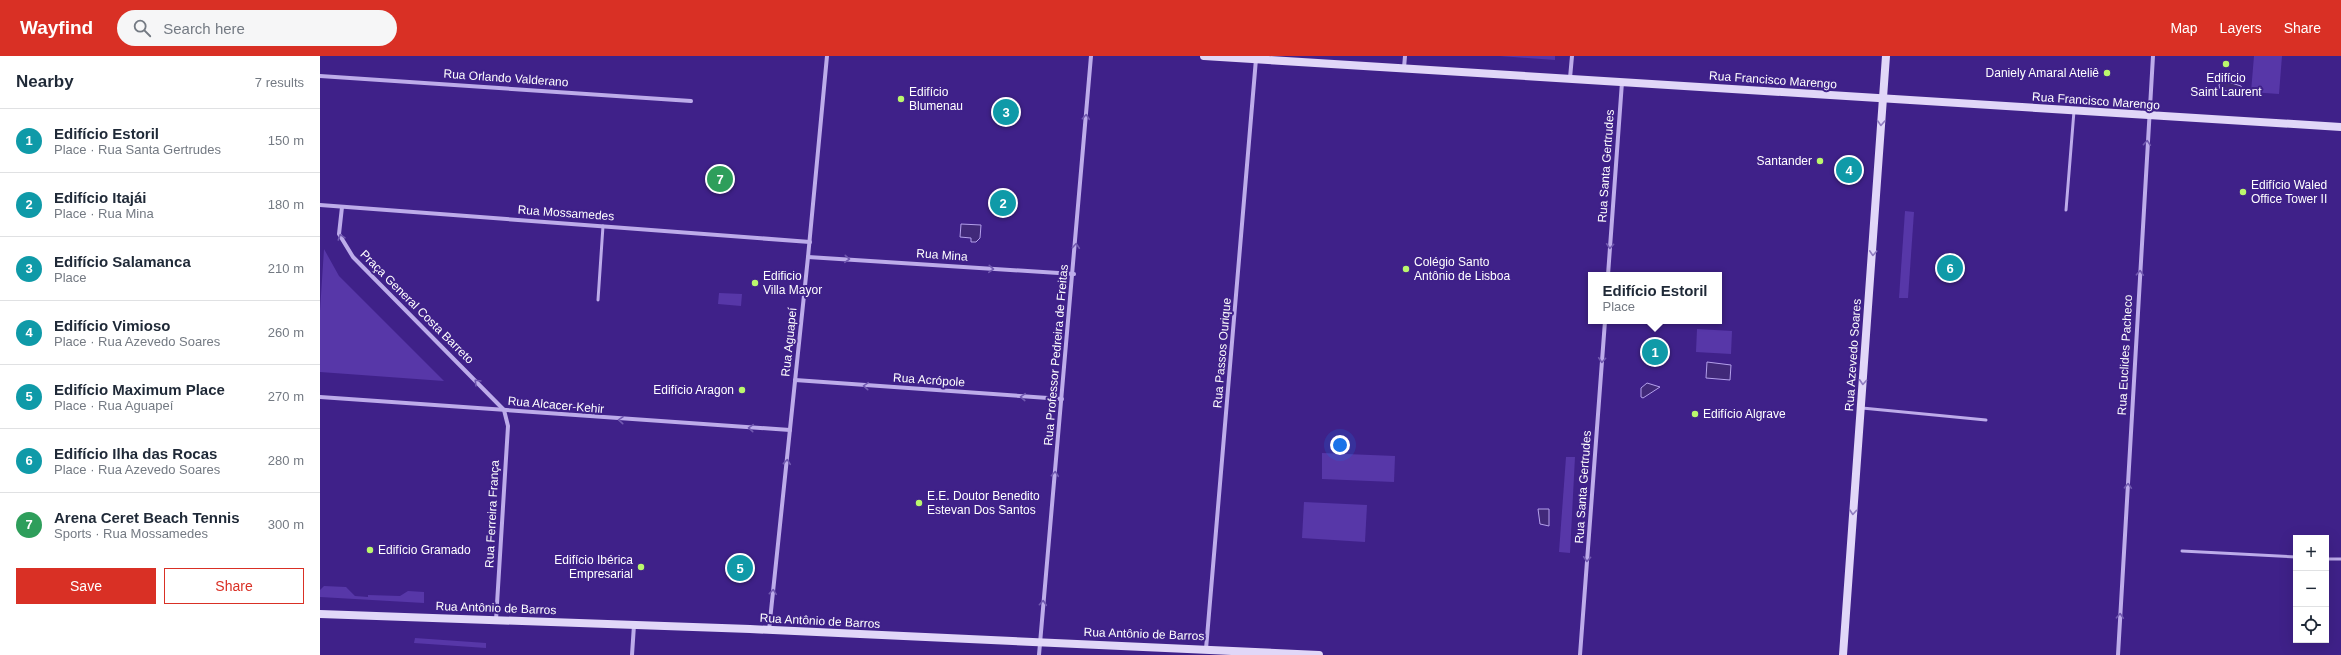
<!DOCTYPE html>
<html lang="en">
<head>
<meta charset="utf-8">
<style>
	:root { --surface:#fff; --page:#f6f6f7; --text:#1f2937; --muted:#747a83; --line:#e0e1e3; --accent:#d93025 }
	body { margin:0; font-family:Helvetica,sans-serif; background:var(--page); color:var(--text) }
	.controls { position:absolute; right:12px; bottom:12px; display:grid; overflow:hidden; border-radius:0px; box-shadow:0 4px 16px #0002 }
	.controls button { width:36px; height:36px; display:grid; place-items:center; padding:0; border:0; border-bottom:1px solid var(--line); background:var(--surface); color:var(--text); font:20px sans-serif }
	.you { position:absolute; left:1020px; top:389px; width:14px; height:14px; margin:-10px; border:3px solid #fff; border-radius:50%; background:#1a73e8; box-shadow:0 0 0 6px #1a73e833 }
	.badge { display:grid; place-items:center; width:26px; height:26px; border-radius:50%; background:var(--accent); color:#fff; font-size:13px; font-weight:700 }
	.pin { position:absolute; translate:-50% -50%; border:2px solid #fff; box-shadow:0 1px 4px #0006 }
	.popup { position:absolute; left:1268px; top:216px; width:134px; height:52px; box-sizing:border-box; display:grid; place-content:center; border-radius:0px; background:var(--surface); filter:drop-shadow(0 1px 3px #0005); font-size:13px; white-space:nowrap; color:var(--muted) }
	.popup b { font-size:15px; color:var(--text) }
	.popup::after { content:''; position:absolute; left:50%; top:100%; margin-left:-8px; border:8px solid transparent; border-top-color:var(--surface) }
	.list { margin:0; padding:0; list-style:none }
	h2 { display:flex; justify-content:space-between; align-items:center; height:52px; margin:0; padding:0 16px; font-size:17px }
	h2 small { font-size:13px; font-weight:400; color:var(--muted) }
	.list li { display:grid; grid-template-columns:26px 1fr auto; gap:12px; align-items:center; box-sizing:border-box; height:64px; padding:0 16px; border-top:1px solid var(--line) }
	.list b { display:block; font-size:15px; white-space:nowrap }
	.list p { margin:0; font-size:13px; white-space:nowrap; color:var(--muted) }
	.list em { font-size:13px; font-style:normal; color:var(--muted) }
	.actions { display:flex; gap:8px; padding:12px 16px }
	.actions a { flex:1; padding:9px 0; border:1px solid var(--accent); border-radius:0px; text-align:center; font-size:14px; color:var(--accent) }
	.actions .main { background:var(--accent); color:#fff }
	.icon { flex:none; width:22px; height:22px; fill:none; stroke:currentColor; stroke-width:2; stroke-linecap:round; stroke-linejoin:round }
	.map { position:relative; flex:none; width:2021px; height:599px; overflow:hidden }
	header { display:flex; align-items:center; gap:24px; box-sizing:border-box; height:56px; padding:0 20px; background:var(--accent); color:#fff }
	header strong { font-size:19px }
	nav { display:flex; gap:22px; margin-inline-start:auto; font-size:14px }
	.search { width:280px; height:36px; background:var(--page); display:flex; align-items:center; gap:10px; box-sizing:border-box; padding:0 14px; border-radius:22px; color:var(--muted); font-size:15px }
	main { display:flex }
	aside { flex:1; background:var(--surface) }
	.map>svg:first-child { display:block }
</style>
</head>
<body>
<header>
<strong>Wayfind</strong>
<div class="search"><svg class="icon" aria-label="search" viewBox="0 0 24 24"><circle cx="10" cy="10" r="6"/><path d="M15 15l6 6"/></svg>Search here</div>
<nav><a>Map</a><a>Layers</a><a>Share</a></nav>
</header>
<main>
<aside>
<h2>Nearby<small>7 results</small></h2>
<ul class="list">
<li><span class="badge" style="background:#0f9aa8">1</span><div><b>Edifício Estoril</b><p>Place · Rua Santa Gertrudes</p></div><em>150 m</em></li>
<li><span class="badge" style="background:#0f9aa8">2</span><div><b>Edifício Itajái</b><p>Place · Rua Mina</p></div><em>180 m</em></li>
<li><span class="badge" style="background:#0f9aa8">3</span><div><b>Edifício Salamanca</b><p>Place</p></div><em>210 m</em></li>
<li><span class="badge" style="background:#0f9aa8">4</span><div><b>Edifício Vimioso</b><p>Place · Rua Azevedo Soares</p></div><em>260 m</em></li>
<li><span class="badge" style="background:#0f9aa8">5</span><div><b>Edifício Maximum Place</b><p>Place · Rua Aguapeí</p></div><em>270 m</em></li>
<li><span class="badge" style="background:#0f9aa8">6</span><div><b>Edifício Ilha das Rocas</b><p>Place · Rua Azevedo Soares</p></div><em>280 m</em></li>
<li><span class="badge" style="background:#2e9e5b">7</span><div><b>Arena Ceret Beach Tennis</b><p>Sports · Rua Mossamedes</p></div><em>300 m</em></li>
</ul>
<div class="actions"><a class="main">Save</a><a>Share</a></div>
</aside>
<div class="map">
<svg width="2021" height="599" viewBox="0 0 2021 599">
	<rect width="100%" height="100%" fill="#3f2189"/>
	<g fill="#5737a8">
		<polygon points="1180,0 1235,0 1235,4"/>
		<polygon points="1934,0 1962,0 1959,38 1931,36"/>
		<polygon points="1585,155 1594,156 1588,242 1579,242"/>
		<polygon points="4,193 19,220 124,325 0,316 0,255"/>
		<polygon points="399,237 422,238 421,250 398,248"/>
		<polygon points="1377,273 1412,275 1411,298 1376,296"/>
		<polygon points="1002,397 1075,400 1074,426 1002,423"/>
		<polygon points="1246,401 1255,401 1250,497 1239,496"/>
		<polygon points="984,446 1047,449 1045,486 982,482"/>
		<polygon points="4,530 26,531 35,540 48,541 48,539 80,540 88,535 104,536 104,547 0,541 0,534"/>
		<polygon points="95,582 166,587 166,592 94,587"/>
	</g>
	<g fill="#412979" stroke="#b4a0ec">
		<polygon points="1902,24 1921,30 1923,35 1919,38 1900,33 1899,29"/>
		<polygon points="641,168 661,169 660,182 656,186 651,186 651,182 640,181"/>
		<polygon points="1387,306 1411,309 1410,324 1386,322"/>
		<polygon points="1327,327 1340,331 1323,342 1321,341 1321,332"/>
		<polygon points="1218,453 1229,453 1229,470 1220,468"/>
	</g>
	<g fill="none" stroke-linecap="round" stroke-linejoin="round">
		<g stroke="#bdacea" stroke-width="3">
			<polyline points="1746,154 1754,55"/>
			<polyline points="278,244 283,170"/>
			<polyline points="1542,352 1666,364"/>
			<polyline points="1862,495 1976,501"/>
			<polyline points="2006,503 2021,503"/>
		</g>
		<g stroke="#bdacea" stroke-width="4">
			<polyline points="1084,12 1085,0"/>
			<polyline points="0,20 371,45"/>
			<polyline points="1250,22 1252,0"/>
			<polyline points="0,149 490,186"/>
			<polyline points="22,151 19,178 33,201 184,354 188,370 176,564"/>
			<polyline points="488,201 754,218"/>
			<polyline points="1288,219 1302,26"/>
			<polyline points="475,324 742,343"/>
			<polyline points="0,341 470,374"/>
			<polyline points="449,574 488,201 507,0"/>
			<polyline points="886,593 936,3"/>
			<polyline points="312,599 314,569"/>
			<polyline points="719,599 771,0"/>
			<polyline points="1260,599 1285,265"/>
			<polyline points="1798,599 1833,0"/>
		</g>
		<g stroke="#e1d7f8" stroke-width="8">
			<polyline points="884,0 2021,71"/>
			<polyline points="0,558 430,573 999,599"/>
			<polyline points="1523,599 1566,0"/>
		</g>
	</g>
	<defs><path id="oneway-chevron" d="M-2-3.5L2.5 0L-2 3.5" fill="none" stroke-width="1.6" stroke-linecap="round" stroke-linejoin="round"/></defs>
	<g stroke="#7159b0">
		<use href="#oneway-chevron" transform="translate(766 61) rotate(-85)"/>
		<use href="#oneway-chevron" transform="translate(1827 87) rotate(-86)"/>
		<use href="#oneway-chevron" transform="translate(21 181) rotate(-108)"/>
		<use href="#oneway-chevron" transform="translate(756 190) rotate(-86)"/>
		<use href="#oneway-chevron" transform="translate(1290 190) rotate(94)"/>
		<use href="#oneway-chevron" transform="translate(527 203) rotate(4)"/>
		<use href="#oneway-chevron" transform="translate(671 213) rotate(4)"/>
		<use href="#oneway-chevron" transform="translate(1820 217) rotate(-87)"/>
		<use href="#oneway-chevron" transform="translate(1282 304) rotate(94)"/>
		<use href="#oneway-chevron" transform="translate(157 326) rotate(-135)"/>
		<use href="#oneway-chevron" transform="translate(546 330) rotate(-176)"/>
		<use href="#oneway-chevron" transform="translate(703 341) rotate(-177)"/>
		<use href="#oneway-chevron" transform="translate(301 364) rotate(-176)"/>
		<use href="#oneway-chevron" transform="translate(431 372) rotate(-176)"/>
		<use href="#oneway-chevron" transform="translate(467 406) rotate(-84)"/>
		<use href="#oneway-chevron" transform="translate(735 418) rotate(-85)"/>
		<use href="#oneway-chevron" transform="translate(1808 430) rotate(-87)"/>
		<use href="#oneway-chevron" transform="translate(1267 503) rotate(94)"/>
		<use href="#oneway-chevron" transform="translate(453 536) rotate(-84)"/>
		<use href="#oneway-chevron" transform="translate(723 547) rotate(-85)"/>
		<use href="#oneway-chevron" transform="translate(1800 560) rotate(-87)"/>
	</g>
	<g stroke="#907cc0">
		<use href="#oneway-chevron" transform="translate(1561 67) rotate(93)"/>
		<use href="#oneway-chevron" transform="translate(1553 197) rotate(93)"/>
		<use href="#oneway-chevron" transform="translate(1543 326) rotate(94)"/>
		<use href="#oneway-chevron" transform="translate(1533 456) rotate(94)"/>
	</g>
	<g fill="#bbf76d" stroke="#3f2189" stroke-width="1.5">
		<circle cx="1906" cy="8" r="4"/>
		<circle cx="1787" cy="17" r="4"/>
		<circle cx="581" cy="43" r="4"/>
		<circle cx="1500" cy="105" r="4"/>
		<circle cx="1923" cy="136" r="4"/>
		<circle cx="1086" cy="213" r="4"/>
		<circle cx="435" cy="227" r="4"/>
		<circle cx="422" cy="334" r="4"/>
		<circle cx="1375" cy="358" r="4"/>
		<circle cx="599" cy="447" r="4"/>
		<circle cx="50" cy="494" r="4"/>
		<circle cx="321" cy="511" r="4"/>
	</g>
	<g text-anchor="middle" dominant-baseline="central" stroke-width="4" stroke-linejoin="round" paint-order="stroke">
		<g font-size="12" fill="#fff" stroke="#3f2189" text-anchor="start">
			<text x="1779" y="17" text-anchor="end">Daniely Amaral Ateliê</text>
			<text x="1906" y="22" text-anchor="middle">Edifício<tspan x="1906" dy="14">Saint Laurent</tspan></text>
			<text x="589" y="36">Edifício<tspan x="589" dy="14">Blumenau</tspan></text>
			<text x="1492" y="105" text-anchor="end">Santander</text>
			<text x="1931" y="129">Edifício Waled<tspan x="1931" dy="14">Office Tower II</tspan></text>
			<text x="1094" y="206">Colégio Santo<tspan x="1094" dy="14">Antônio de Lisboa</tspan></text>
			<text x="443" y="220">Edificio<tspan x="443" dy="14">Villa Mayor</tspan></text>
			<text x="414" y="334" text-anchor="end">Edifício Aragon</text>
			<text x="1383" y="358">Edifício Algrave</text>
			<text x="607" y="440">E.E. Doutor Benedito<tspan x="607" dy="14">Estevan Dos Santos</tspan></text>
			<text x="58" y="494">Edifício Gramado</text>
			<text x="313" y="504" text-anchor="end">Edifício Ibérica<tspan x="313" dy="14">Empresarial</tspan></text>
		</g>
		<g font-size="12" fill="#fff" stroke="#3f2189">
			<text transform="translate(186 22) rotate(4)">Rua Orlando Valderano</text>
			<text transform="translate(1453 24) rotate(4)">Rua Francisco Marengo</text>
			<text transform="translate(1776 45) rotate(4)">Rua Francisco Marengo</text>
			<text transform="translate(1286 110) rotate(-86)">Rua Santa Gertrudes</text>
			<text transform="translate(246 157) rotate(4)">Rua Mossamedes</text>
			<text transform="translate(622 199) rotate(4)">Rua Mina</text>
			<text transform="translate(97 251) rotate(45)">Praça General Costa Barreto</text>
			<text transform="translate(469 286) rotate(-84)">Rua Aguapeí</text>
			<text transform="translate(902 297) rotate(-85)">Rua Passos Ourique</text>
			<text transform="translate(736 299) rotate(-85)">Rua Professor Pedreira de Freitas</text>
			<text transform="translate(1533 299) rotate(-86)">Rua Azevedo Soares</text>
			<text transform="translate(1805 299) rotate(-87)">Rua Euclides Pacheco</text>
			<text transform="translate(609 324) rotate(4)">Rua Acrópole</text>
			<text transform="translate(236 349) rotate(5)">Rua Alcacer-Kehir</text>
			<text transform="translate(1263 431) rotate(-86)">Rua Santa Gertrudes</text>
			<text transform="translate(172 458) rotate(-87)">Rua Ferreira França</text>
			<text transform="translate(176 552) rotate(2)">Rua Antônio de Barros</text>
			<text transform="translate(500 565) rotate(3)">Rua Antônio de Barros</text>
			<text transform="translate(824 578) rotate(2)">Rua Antônio de Barros</text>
		</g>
	</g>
</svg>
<div class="controls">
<button>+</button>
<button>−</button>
<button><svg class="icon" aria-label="locate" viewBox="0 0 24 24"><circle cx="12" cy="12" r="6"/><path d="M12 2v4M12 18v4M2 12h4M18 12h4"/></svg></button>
</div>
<div class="you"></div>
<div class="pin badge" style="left:1335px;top:296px;background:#0f9aa8">1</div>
<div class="popup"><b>Edifício Estoril</b>Place</div>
<div class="pin badge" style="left:683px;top:147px;background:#0f9aa8">2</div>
<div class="pin badge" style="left:686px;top:56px;background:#0f9aa8">3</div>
<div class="pin badge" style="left:1529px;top:114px;background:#0f9aa8">4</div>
<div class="pin badge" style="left:420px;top:512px;background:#0f9aa8">5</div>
<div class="pin badge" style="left:1630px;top:212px;background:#0f9aa8">6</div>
<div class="pin badge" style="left:400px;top:123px;background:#2e9e5b">7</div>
</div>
</main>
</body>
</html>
